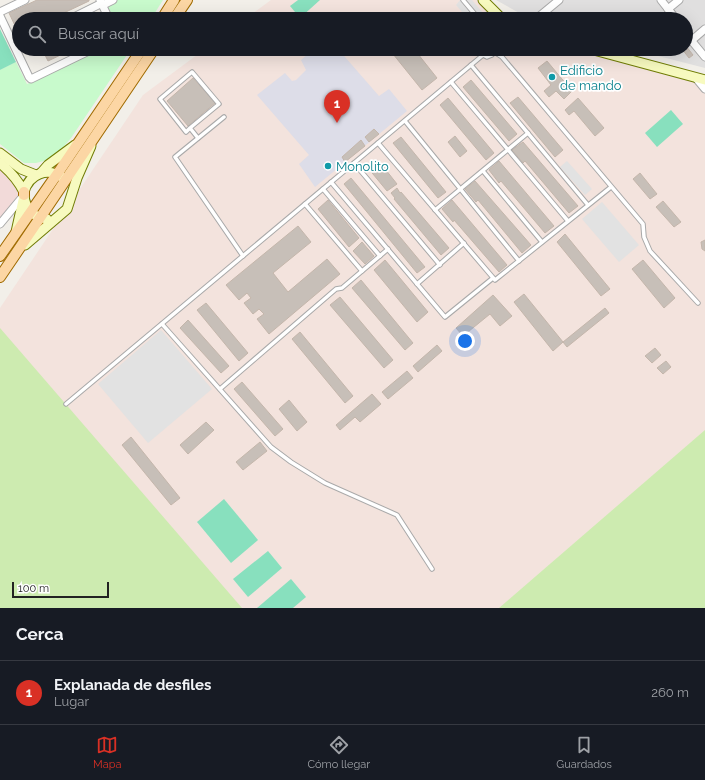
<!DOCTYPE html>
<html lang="es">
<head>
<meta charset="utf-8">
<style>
	:root { --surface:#171b24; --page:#242831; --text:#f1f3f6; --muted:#9ea1a6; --line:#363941; --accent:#d93025 }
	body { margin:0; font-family:Raleway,sans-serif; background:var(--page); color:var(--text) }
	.scale { position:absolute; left:12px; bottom:10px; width:97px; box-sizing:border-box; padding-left:4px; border:2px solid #222; border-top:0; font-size:11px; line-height:14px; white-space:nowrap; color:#222; -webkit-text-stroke:3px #fff; paint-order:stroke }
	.you { position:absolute; left:465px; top:341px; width:14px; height:14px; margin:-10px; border:3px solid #fff; border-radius:50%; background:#1a73e8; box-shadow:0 0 0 6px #1a73e833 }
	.badge { display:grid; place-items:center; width:26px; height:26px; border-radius:50%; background:var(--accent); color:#fff; font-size:13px; font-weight:700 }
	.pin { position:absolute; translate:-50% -33px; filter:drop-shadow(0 1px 2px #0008) }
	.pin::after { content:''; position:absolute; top:21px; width:14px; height:12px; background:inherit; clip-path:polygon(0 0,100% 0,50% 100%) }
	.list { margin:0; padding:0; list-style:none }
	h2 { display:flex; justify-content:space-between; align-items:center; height:52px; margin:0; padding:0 16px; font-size:17px }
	h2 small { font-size:13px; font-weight:400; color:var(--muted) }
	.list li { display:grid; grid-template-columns:26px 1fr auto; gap:12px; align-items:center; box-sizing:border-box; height:64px; padding:0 16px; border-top:1px solid var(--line) }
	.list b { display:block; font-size:15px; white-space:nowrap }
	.list p { margin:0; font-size:13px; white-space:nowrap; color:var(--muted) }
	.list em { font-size:13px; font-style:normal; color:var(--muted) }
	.icon { flex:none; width:22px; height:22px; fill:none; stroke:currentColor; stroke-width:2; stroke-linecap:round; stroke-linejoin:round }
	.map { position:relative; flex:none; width:705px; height:608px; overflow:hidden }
	.search { position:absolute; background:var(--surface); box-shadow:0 4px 16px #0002; left:12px; right:12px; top:12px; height:44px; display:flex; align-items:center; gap:10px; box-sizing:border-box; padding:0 14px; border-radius:22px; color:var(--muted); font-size:15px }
	.sheet { height:116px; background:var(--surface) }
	nav { display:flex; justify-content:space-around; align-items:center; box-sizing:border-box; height:56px; border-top:1px solid var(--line); background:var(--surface); font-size:11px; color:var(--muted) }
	nav a { display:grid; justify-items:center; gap:2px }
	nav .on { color:var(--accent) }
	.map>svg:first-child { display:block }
</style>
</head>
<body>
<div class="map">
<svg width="705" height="608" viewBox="0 0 705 608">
	<rect width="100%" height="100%" fill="#f2efe9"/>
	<polygon fill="#e0dfdf" points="496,0 705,0 705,68 631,49 686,49 686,19 530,19"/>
	<polygon fill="#f2dad9" points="0,169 12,179 17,188 18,195 0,221"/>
	<g fill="#f3e3dd">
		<polygon points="271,0 484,0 504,19 245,19"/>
		<polygon points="205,49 593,49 705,84 705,608 104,608 0,329 0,308 143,95"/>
	</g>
	<g fill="#cdebb0">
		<polygon points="0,328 242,608 0,608"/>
		<polygon points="705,430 705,608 499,608"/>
	</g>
	<g fill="#c8facc">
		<polygon points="117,0 163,0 151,19 114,19 108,7 112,3"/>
		<polygon points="100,49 131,49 71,138 59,152 44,161 36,163 24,163 0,144 0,70 16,62 27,84"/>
	</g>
	<g fill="#88e0be">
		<polygon points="298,0 320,0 300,18 290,6"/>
		<polygon points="0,29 16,62 0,70"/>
		<polygon points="671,110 683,124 657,147 645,133"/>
		<polygon points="224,499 258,540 231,563 197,522"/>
		<polygon points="268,551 282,568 248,597 233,579"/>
		<polygon points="291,579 306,597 293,608 257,608"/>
	</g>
	<g fill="#e2e2e2">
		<polygon points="460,0 472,0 488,19 468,19 456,5"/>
		<polygon points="567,161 592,189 585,195 560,167"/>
		<polygon points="602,202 639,245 619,262 582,219"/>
		<polygon points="161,330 212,389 148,443 98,384"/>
	</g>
	<polygon fill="#dddde8" points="314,49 338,49 379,96 389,89 407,111 315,187 299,164 309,155 257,95 285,73 292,81 296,80 306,70 301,60"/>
	<g fill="#c7bfb8" stroke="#c4b6ab">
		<polygon points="37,0 89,0 89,1 51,19 19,19 19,34 9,13"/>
		<polygon points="94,13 97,19 81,19 91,14"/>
		<polygon points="686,46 693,55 689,58 682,49 686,49"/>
		<polygon points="42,49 73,49 48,61"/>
		<polygon points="389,49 414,49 437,78 422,90"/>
		<polygon points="547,61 572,91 564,99 556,91 549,97 544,91 551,85 538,68"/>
		<polygon points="193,78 215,103 188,126 167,101"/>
		<polygon points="471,80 517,134 509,141 463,87"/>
		<polygon points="518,97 563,150 555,157 510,103"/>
		<polygon points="448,98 494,153 486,160 440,105"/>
		<polygon points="578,98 604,128 595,136 574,111 569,115 565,110"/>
		<polygon points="374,129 379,134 369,142 365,137"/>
		<polygon points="455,136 467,151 460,157 448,142"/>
		<polygon points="401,137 446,192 438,198 393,143"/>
		<polygon points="361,140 365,146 345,162 342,157"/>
		<polygon points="523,142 578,206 569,213 525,161 523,163 512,150"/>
		<polygon points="378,160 397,184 387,191 368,168"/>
		<polygon points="499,161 554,226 545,233 501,181 499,183 489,170"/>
		<polygon points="640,173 657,194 650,199 633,179"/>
		<polygon points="351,178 425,267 417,273 344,184"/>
		<polygon points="475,181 531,245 522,253 478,200 476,202 465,189"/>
		<polygon points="397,188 400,193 401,192 449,248 441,255 394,199 395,198 391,193"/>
		<polygon points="328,200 359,238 349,247 318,209"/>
		<polygon points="452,200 507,265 499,272 454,220 453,222 442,209"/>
		<polygon points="663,201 681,222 674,227 656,207"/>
		<polygon points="298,226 311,242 273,273 288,292 327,259 340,274 269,334 257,319 264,314 259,309 253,314 244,303 251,298 247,293 239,300 226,285"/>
		<polygon points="565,234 610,289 601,296 557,242"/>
		<polygon points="705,240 705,251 702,249 701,242"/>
		<polygon points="362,242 374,256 365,264 353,251"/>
		<polygon points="385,260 428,312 417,322 374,270"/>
		<polygon points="643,260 675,298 664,308 632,269"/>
		<polygon points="361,280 413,343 405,350 352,288"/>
		<polygon points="524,294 563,342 553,351 514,302"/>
		<polygon points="493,295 512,316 500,326 490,314 463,336 456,328"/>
		<polygon points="340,297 393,360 384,368 330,305"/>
		<polygon points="206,303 248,353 239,361 197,310"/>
		<polygon points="605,308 609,313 567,347 563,342"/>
		<polygon points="188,320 229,366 221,373 180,328"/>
		<polygon points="300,332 353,396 345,403 292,339"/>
		<polygon points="437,345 442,351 418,372 413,366"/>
		<polygon points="655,348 661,355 652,363 645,356"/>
		<polygon points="666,361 671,367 663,374 657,368"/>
		<polygon points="407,371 413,378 388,399 382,392"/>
		<polygon points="242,382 283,429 275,436 234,389"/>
		<polygon points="372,394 381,404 360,422 355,417 340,430 336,425"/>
		<polygon points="289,400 307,422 297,431 279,409"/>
		<polygon points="206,422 214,430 188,454 180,445"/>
		<polygon points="131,437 180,498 171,505 122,445"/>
		<polygon points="260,442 267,451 243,470 236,462"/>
	</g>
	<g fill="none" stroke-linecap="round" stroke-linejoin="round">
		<defs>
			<g id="lane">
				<polyline points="463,0 479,19"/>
				<polyline points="483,49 483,55 487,57 492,55 493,50"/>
				<polyline points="493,51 502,57 643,224 644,237 650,251 698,303"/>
				<polyline points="471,65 588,205"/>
				<polyline points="451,82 568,221"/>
				<polyline points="224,117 175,157 243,256"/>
				<polyline points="405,121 519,261"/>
				<polyline points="190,128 186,132 160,99 192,72 219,104 190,128 198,138"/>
				<polyline points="378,143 495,280 611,187"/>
				<polyline points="354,163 440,265"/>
				<polyline points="483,171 542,242"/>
				<polyline points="331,182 445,317 493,278"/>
				<polyline points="323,189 380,256"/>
				<polyline points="305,204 362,271"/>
				<polyline points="435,210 528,133"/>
				<polyline points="417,284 464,243"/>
				<polyline points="162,324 271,447 291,462 325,483 397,515 432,569"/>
				<polyline points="220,389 336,289 342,288 388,249"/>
				<polyline points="66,404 483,55"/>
			</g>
			<g id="street">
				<polyline points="100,0 109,19"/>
				<polyline points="661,0 676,19"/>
				<polyline points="103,5 113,0"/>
				<polyline points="668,9 679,0"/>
				<polyline points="0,12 25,0"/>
				<polyline points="0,16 29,77 31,79 93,49"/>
				<polyline points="70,19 102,3"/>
				<polyline points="536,19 559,0"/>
				<polyline points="686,34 705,57"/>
				<polyline points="691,41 705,29"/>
				<polyline points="695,77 705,89"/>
				<polyline points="0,224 24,195"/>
			</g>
			<g id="secondary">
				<polyline points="483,0 502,19"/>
				<polyline points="590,49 705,80"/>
				<polyline points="0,153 21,169 36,175"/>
				<path d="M0,163C11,172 18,180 24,192"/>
				<polyline points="41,173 48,165 75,145"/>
				<path d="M24,192C29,174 48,166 63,178"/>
				<path d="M24,195C25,209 33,217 47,219"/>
				<polyline points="16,232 24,196"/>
				<polyline points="25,245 67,209 77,178 91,146"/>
			</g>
			<g id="primary">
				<polyline points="162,19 174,0"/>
				<polyline points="174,19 187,0"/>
				<polyline points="24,195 24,192"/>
				<polyline points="0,256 60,170 142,49"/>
				<polyline points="0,277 154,49"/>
			</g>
		</defs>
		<use href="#lane" stroke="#a9a9a9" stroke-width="5.5"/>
		<use href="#street" stroke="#a9a9a9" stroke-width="9"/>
		<use href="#secondary" stroke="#707d05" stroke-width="11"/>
		<use href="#primary" stroke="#a06b00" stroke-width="12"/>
		<use href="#lane" stroke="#fff" stroke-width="3.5"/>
		<use href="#street" stroke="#fff" stroke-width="7"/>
		<use href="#secondary" stroke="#f7fabf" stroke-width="9"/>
		<use href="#primary" stroke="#fcd6a4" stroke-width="10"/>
	</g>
	<g fill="#0f9aa8" stroke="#fff" stroke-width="1.5">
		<circle cx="552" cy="77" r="4"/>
		<circle cx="328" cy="166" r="4"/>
	</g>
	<g text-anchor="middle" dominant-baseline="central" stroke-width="3.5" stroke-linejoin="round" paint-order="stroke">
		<g font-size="13" fill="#0d838f" stroke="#fff" text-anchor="start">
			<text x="560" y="70">Edificio<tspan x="560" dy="15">de mando</tspan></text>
			<text x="336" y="166">Monolito</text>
		</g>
	</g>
</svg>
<div class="scale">100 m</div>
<div class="you"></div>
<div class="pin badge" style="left:337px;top:123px">1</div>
<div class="search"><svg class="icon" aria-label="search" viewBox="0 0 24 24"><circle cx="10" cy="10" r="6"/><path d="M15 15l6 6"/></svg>Buscar aquí</div>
</div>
<section class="sheet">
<h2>Cerca<small></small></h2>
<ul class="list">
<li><span class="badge">1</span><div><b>Explanada de desfiles</b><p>Lugar</p></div><em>260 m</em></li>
</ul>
</section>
<nav>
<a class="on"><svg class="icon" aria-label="map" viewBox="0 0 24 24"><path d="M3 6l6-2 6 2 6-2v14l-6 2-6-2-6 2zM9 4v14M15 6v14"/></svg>Mapa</a>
<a><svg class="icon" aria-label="directions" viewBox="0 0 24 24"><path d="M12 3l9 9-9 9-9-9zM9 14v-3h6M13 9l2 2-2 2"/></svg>Cómo llegar</a>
<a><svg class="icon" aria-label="saved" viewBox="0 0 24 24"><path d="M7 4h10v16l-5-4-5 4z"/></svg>Guardados</a>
</nav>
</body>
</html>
